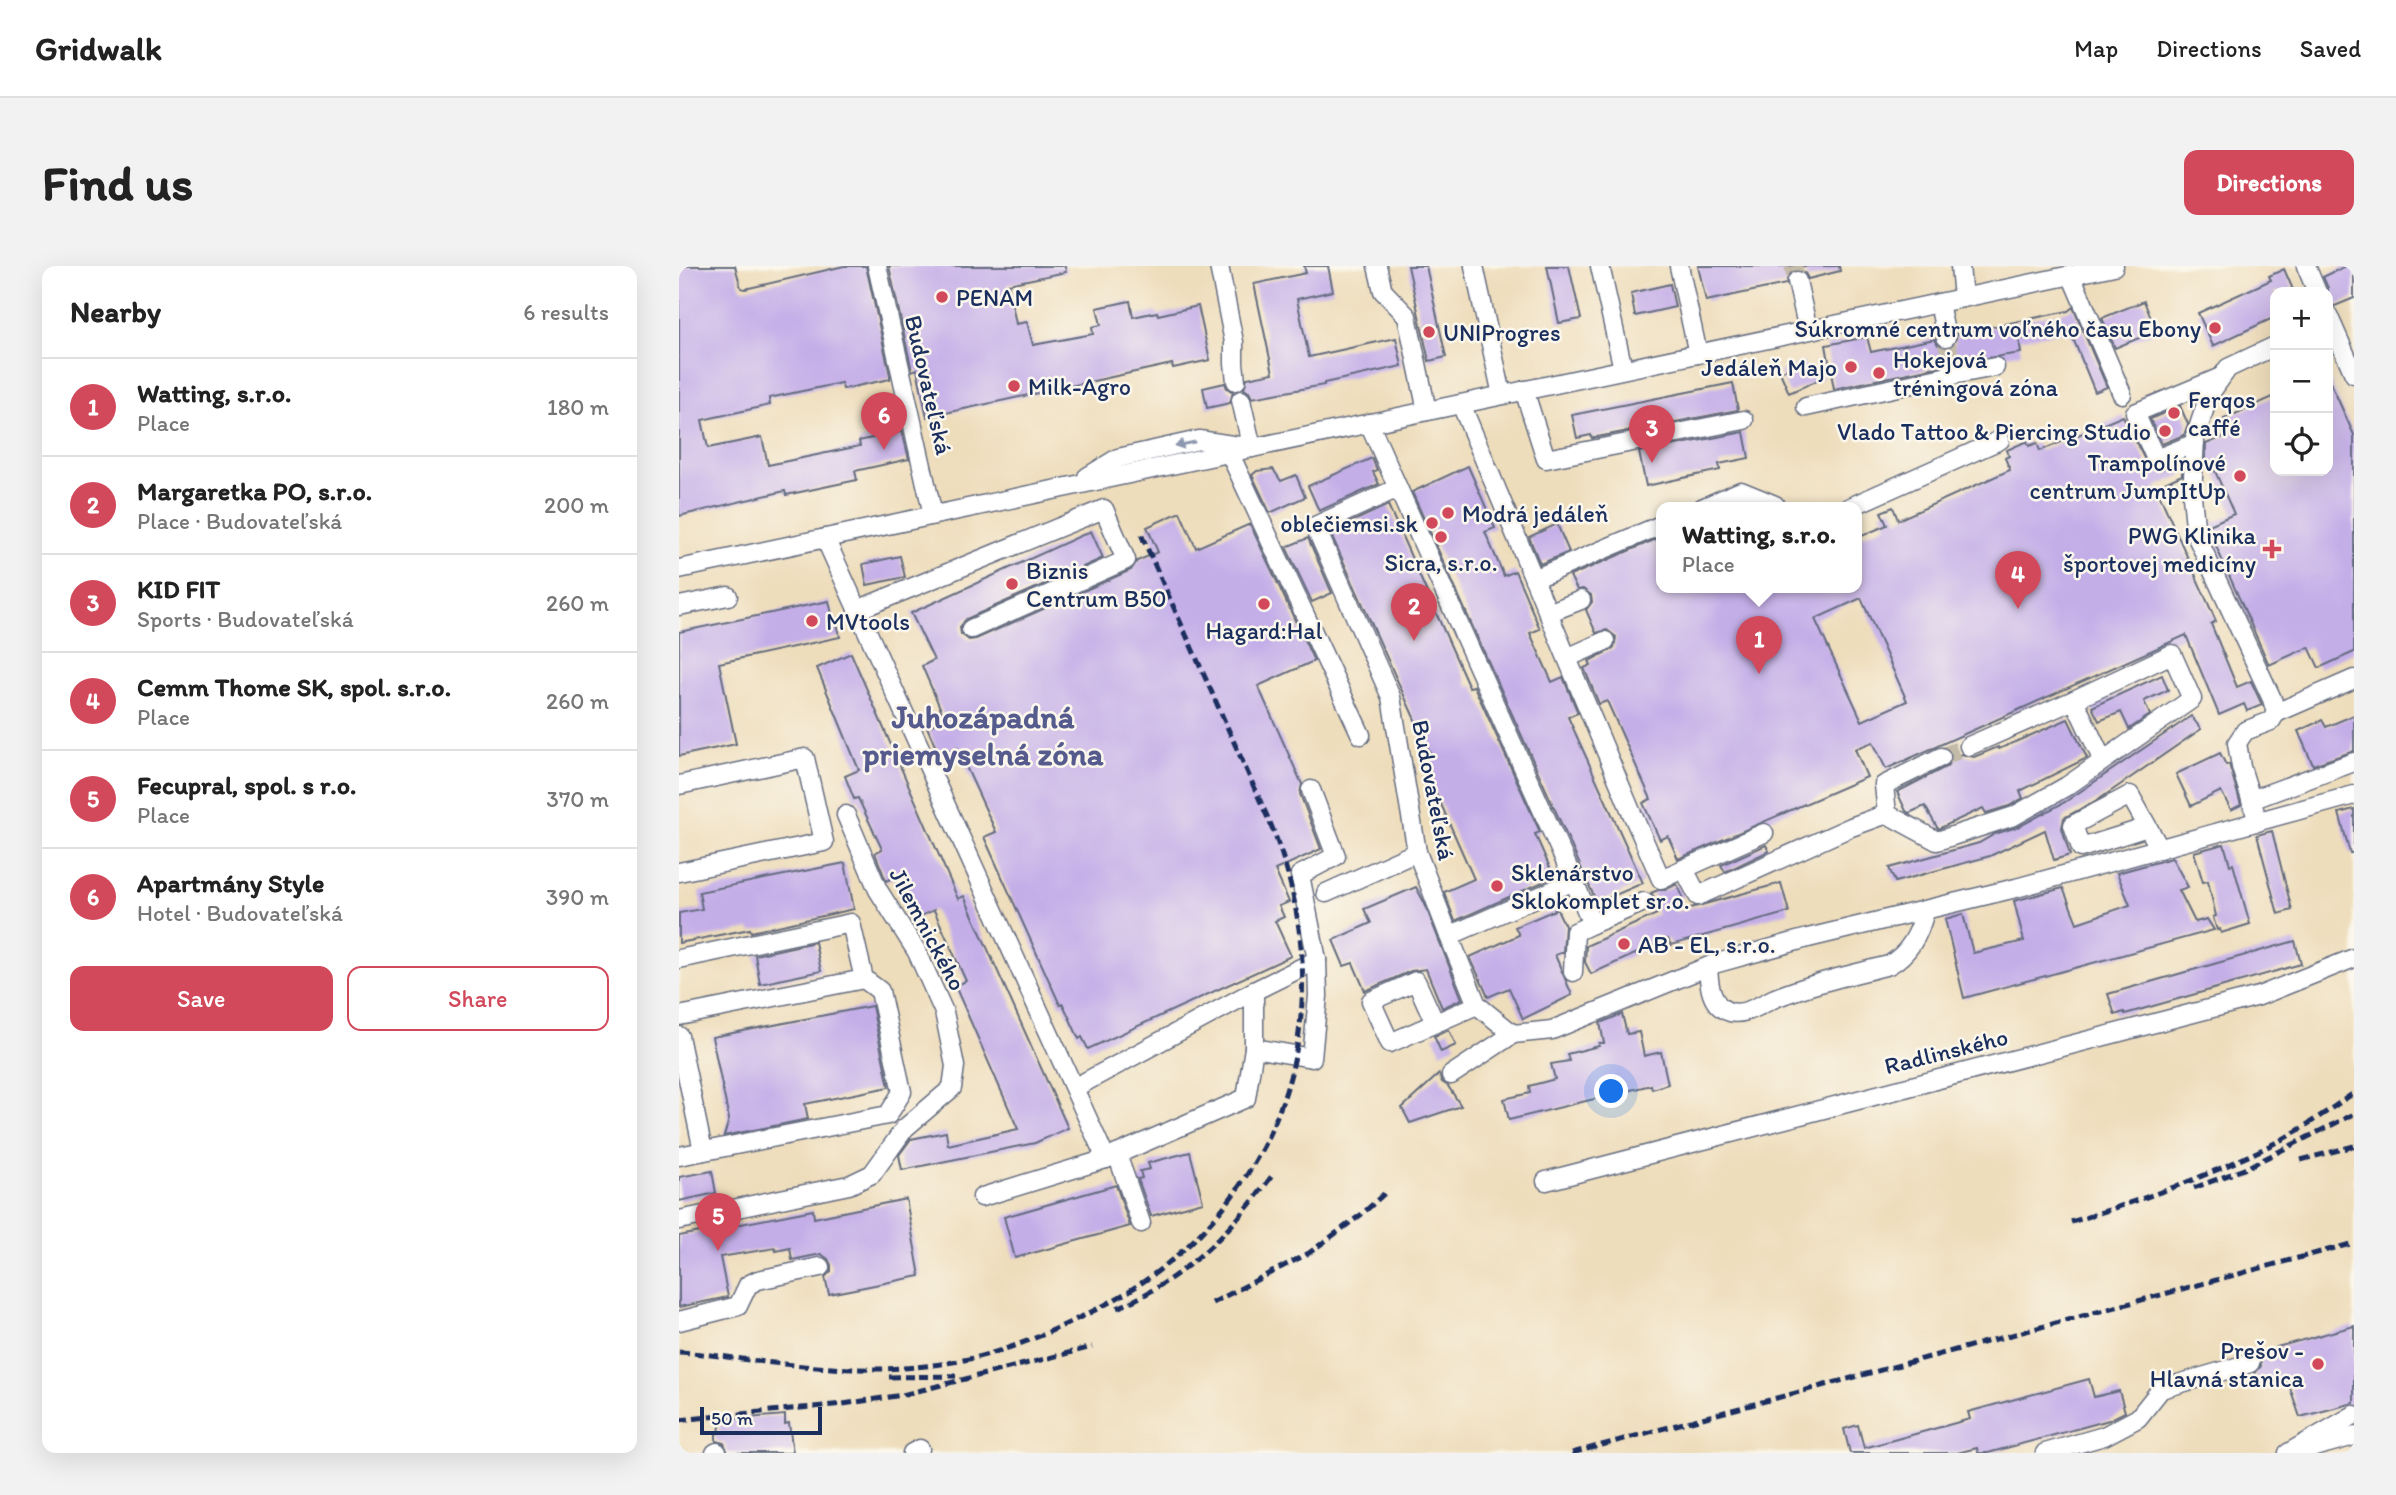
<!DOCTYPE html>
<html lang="en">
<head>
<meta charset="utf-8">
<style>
	:root { --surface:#fff; --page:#f2f2f2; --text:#222; --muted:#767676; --line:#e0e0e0; --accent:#d1495b }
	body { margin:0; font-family:Itim,sans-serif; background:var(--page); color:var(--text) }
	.controls { position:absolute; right:21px; top:21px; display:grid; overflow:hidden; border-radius:14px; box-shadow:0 7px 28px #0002 }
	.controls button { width:63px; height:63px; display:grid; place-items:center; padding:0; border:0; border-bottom:2px solid var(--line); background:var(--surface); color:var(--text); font:35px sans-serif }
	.scale { position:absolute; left:21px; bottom:18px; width:122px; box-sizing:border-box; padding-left:7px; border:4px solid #1b2f5e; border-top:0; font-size:19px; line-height:24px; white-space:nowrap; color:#1b2f5e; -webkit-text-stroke:5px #fbf7ec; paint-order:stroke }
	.you { position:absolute; left:933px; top:826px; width:24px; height:24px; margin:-18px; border:5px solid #fff; border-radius:50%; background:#1a73e8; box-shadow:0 0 0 10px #1a73e833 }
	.badge { display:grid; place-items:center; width:46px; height:46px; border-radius:50%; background:var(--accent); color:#fff; font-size:23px; font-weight:700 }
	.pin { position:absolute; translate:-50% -58px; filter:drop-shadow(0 2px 4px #0008) }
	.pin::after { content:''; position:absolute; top:37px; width:24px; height:21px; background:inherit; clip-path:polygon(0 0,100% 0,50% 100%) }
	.popup { position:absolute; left:977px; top:236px; width:206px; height:91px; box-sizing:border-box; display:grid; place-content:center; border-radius:14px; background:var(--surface); filter:drop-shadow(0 2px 5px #0005); font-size:23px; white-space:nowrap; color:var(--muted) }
	.popup b { font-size:26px; color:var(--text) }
	.popup::after { content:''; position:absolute; left:50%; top:100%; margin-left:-14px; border:14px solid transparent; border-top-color:var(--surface) }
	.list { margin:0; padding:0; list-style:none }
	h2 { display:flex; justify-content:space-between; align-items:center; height:91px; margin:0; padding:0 28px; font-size:30px }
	h2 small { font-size:23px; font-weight:400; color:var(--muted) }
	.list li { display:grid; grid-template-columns:46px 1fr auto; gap:21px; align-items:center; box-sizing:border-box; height:98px; padding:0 28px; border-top:2px solid var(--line) }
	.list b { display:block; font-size:26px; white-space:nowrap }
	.list p { margin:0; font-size:23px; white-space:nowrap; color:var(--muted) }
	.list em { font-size:23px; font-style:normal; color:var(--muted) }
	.actions { display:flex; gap:14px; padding:21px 28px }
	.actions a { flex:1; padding:16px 0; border:2px solid var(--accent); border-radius:14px; text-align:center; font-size:24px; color:var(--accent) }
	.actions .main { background:var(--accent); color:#fff }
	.icon { flex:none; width:38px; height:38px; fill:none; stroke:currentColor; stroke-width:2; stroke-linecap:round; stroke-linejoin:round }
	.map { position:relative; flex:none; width:1675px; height:1187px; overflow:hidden; border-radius:14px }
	header { display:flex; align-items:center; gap:42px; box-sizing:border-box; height:98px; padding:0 35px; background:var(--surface); border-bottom:2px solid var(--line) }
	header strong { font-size:33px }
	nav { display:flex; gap:38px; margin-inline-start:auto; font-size:24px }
	.intro { display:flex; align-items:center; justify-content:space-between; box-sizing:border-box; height:168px; padding:0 42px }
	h1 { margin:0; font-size:49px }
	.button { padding:18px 32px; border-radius:14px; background:var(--accent); color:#fff; font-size:24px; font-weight:700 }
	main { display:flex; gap:42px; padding:0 42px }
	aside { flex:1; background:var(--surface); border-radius:14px; box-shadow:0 7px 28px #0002 }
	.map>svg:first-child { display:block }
</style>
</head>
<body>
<header>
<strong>Gridwalk</strong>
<nav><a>Map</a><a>Directions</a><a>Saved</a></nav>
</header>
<div class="intro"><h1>Find us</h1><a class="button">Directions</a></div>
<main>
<aside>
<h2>Nearby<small>6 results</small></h2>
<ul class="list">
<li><span class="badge">1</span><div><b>Watting, s.r.o.</b><p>Place</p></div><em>180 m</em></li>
<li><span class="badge">2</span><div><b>Margaretka PO, s.r.o.</b><p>Place · Budovateľská</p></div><em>200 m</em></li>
<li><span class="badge">3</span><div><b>KID FIT</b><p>Sports · Budovateľská</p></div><em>260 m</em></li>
<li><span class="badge">4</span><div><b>Cemm Thome SK, spol. s.r.o.</b><p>Place</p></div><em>260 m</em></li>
<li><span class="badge">5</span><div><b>Fecupral, spol. s r.o.</b><p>Place</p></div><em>370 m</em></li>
<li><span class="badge">6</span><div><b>Apartmány Style</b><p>Hotel · Budovateľská</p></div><em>390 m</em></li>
</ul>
<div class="actions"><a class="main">Save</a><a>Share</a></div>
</aside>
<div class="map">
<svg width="1675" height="1187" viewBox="0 0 1675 1187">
	<rect width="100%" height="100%" fill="#fbf7ec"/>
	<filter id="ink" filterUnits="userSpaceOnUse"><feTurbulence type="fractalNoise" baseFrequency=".0143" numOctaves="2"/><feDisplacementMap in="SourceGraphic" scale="14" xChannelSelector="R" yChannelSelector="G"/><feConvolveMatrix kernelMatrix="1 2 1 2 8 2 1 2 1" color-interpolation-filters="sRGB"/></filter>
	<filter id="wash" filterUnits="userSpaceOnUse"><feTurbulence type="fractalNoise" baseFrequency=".00686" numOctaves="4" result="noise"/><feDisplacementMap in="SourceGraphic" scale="28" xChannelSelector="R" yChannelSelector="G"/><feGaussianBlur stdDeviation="1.57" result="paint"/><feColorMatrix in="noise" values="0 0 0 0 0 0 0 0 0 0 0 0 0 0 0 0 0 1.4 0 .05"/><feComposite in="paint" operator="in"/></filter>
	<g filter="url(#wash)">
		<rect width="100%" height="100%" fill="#edb"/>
		<g id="blocks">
			<g fill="#c4aee8" fill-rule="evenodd">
				<polygon points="0,0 56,0 62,22 66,23 165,0 187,0 211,109 211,113 164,123 162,117 90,132 91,139 23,154 29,182 83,171 89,199 181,180 180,175 223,165 230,193 176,205 178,214 107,229 106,225 0,250"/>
				<polygon points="210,0 386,0 387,6 329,18 337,58 348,56 354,79 414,68 413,61 422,59 418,42 451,35 454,51 478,46 479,49 519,40 531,94 494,102 493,98 248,151 238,103 233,105"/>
				<polygon points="625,0 649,0 654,25 618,33 630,91 717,72 723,100 645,117 645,119 573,132 570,126 565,123 568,112 594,107 575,18 627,7"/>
				<polygon points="729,0 747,0 767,91 750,95"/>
				<polygon points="868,0 890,0 902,53 880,57"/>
				<polygon points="1019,0 1160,0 1161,5 1129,13 1126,7 1116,4 1110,7 1107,18 1027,35"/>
				<polygon points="1667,0 1675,0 1675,32 1656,40 1651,38 1649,32 1649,22 1644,11"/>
				<polygon points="1605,3 1615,26 1596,26 1596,51 1534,80 1519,47 1592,14 1590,10"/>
				<polygon points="991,18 996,41 956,50 952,27"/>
				<polygon points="1465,35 1477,65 1436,82 1423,52"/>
				<polygon points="1394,41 1428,121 1416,126 1391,65 1340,73 1342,87 1282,96 1278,92 1271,91 1265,94 1262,100 1155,123 1147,79 1188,71 1192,86 1256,73 1259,79 1269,82 1275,79 1278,68 1389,45"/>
				<polygon points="1124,96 1129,107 1140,103 1144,112 1110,127 1101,106"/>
				<polygon points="1649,111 1675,169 1675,386 1640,402 1630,381 1590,399 1528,260 1555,248 1532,196 1526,199 1527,178 1552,168 1545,153 1596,130 1596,205 1649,205"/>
				<polygon points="546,117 548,122 554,126 551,137 528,142 524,122"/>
				<polygon points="1054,117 1059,144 913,172 912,169 898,172 893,149"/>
				<polygon points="1501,140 1509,158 1505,169 1483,178 1471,153"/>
				<path d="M1444,150L1470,202L1481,204L1503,194V209L1477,221L1537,355L1532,358L1558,421L1572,415L1583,439L1568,445L1565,438L1540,449L1507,369L1207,503L1194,476L1176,483L1188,511L999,593L989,570L981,574L964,537L972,533L928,435L920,438L905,402L912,399L910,395L935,382L937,371L928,364L917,367L907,344L913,336L912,329L904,323L898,324L891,310L982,271V322H1178V272L1208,259L1202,246L1214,241L1219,254L1331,204L1326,192L1330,190L1328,184L1348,175L1350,180L1358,177L1361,185ZM1182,332L1228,435L1183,455L1136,353Z"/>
				<polygon points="1065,166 1070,192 1040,198 1041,204 967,220 960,186"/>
				<polygon points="693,192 698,204 694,206 700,218 640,245 629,220"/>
				<polygon points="789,200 816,262 806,266 825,310 836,305 861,363 851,367 873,416 884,411 899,447 889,451 964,617 918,637 733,226"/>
				<polygon points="594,203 602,215 617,209 626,231 591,247 573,209 578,205"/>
				<polygon points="709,239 790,421 795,420 861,566 856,568 875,611 776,655 765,626 795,613 742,493 752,489 651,266"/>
				<polygon points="501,246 517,282 571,258 635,395 579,420 623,518 621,528 642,583 596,604 610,636 600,640 605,651 596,655 612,690 409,783 403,771 400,773 384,738 381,739 305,571 317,566 278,481 260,489 248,461 266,453 243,400 255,394 232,347 412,265 424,292 287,353 281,361 282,368 290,374 297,373 452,304 458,295 479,286 468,261"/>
				<polygon points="878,258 890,286 861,298 850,271"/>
				<polygon points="629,272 653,327 633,336 607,281"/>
				<polygon points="221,290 226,311 188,319 184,298"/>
				<polygon points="150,335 154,353 157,352 161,371 40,397 57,478 0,490 0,366"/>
				<polygon points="172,387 279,633 285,630 389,862 356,877 223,904 220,889 232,873 267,866 269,879 339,863 276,720 287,715 255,644 235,653 216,611 207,615 196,587 203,583 179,532 175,533 166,510 180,504 138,402"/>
				<polygon points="1483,409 1489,424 1465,435 1471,449 1450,463 1442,446 1420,455 1413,441"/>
				<polygon points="1675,449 1675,485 1634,499 1619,465 1643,454 1647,461"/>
				<polygon points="1512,450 1522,463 1422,532 1385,552 1383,562 1391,589 1375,594 1366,564 1311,590 1216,616 1210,602 1300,577 1316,568 1341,560 1386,536"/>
				<polygon points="1389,453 1408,492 1341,525 1344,532 1330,540 1307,547 1304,542 1259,563 1246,540 1230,547 1227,545 1218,526 1267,501 1273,494 1282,488 1295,491 1319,481 1320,483"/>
				<polygon points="1541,487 1547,499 1550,498 1562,539 1552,544 1542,525 1512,540 1497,508"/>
				<polygon points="1675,543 1675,587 1671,587 1660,547"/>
				<polygon points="1593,565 1613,644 1599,648 1578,569"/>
				<polygon points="1545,578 1551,599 1554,598 1571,658 1542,667 1541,663 1538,664 1534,651 1537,650 1529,615 1524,616 1515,586"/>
				<polygon points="1087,579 1090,585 1046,606 1042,599"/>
				<polygon points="1493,592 1509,621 1500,624 1516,656 1528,653 1535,664 1285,732 1266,653 1284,648 1294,687 1345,675 1335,635 1384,622 1398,657 1451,639 1438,607"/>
				<polygon points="166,597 175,643 72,666 71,663 0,677 0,647 23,643 20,626"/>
				<polygon points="1102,617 1110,646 992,679 989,673 912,708 906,696 907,680 978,648 975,641 976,632 972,627 979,624 986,624 998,618 1004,631 993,635 997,646"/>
				<polygon points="737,621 745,636 783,733 763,742 747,703 732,705 686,725 674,697 665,700 654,674 692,657 685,643"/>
				<polygon points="878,643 886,660 884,686 876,689 893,729 844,753 830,722 809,731 791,691 840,669 836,661"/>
				<polygon points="1616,675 1622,698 1446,748 1445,746 1436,749 1429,728"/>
				<polygon points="136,676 142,705 81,718 76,689"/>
				<polygon points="193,740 210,821 126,838 129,853 45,870 50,853 33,771"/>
				<polygon points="943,748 948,768 960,766 965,790 982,786 989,818 973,823 972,819 830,854 825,833 851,827 850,820 876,813 872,798 890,795 888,788 920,780 920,777 925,777 921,757"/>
				<polygon points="770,764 777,779 762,786 755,770"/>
				<polygon points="760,808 763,816 769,820 782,840 731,857 723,842"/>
				<polygon points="511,886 524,936 472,950 459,913 463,912 461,905 471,903 469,897"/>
				<polygon points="33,905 37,927 0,935 0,911"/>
				<polygon points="437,919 451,960 336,992 325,951"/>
				<polygon points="227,933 241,1010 150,1028 146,1011 152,1005 152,999 149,993 142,988 113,994 111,982 97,985 96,982 41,991 49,1031 0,1041 0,970 134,944 135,952"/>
				<polygon points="1675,1060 1675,1137 1621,1151 1607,1110 1579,1118 1576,1107 1582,1100 1581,1092 1600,1086 1598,1081"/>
				<polygon points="1410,1113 1415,1131 1440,1125 1446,1146 1430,1154 1309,1187 1299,1187 1298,1182 1278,1187 1171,1187 1165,1163 1179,1159 1185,1182 1291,1153 1289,1146"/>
				<polygon points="106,1149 106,1158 110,1157 114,1187 49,1187 45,1177 37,1175 37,1167 40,1167 42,1154"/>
			</g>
		</g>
	</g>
	<g filter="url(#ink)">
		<use href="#blocks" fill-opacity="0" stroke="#656c7f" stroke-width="2"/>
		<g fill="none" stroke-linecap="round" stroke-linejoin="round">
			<g stroke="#c4baa8" stroke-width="18" stroke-dasharray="18 9" stroke-linecap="butt">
				<polyline points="1114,0 1118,15"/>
				<polyline points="1267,71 1273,102"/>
				<polyline points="1262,491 1290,480"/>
			</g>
			<defs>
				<g id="minor">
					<polyline points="198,0 254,249"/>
					<polyline points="540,0 555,76 555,97 557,115"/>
					<polyline points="698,0 704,25 728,50 748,145"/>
					<polyline points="795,0 823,129"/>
					<polyline points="921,0 944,103"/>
					<polyline points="1000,0 1019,88"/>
					<polyline points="1281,0 1284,32"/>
					<polyline points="1627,0 1638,26"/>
					<polyline points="1392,9 1443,128"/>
					<polyline points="1118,15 1129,64"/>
					<polyline points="1260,37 1267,71"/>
					<polyline points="1649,49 1675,108"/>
					<polyline points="1273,102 1274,109 1316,101"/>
					<polyline points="845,124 867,193 1065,154"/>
					<polyline points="782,138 951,543 982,613 1085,567"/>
					<polyline points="1127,141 1274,109"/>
					<polyline points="690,157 719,222 895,615 770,670 738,586 712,431 636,260 719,222"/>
					<polyline points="1516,177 1477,193 1456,147 1542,111"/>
					<polyline points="550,186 682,469"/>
					<polyline points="408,211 439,192 520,174 573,182 562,134"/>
					<polyline points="1023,242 1062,225 1096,239 1098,242"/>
					<polyline points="1169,242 1321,174"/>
					<polyline points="146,272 427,893 567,832 575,782 575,725 395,822"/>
					<polyline points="0,303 1435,0"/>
					<polyline points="855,313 982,259"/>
					<polyline points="0,340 49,330"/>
					<polyline points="178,344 425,243 447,294 292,363"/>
					<polyline points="869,347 902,334"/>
					<polyline points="888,392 926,375"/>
					<polyline points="1597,447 1675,413"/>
					<polyline points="1290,480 1395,434"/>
					<polyline points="0,519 126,492 145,576 0,606"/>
					<polyline points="1572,534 1675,496"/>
					<polyline points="1208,548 1205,519 1262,491"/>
					<polyline points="1579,556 1562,501 1558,477 1566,465 1592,455 1597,447 1593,433 1517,269 1513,230 1516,172 1530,129 1549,102 1596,80"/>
					<polyline points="1469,561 1402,582 1394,559 1451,529 1481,583"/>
					<polyline points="1005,603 1019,630 1172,561 1208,548 1258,575 1335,550 1388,520 1513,433 1493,388 1395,434 1424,495"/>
					<polyline points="895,615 913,658 965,636"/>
					<polyline points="647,627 738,586"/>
					<polyline points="770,670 798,739 834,768 873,764 1035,698 1129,672 1337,622 1675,529"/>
					<polyline points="0,693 172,657 185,713 0,750"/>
					<path d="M1029,701C1030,718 1031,740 1051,746C1066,750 1083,738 1096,732C1133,717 1172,709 1210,699C1231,687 1241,667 1246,644"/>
					<polyline points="894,706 896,666 913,658"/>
					<polyline points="575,725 638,694"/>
					<polyline points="756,757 737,715 692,735 711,777 798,739"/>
					<polyline points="0,770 24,885"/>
					<polyline points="575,782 633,792 639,730 638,694 621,609 657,590 632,524"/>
					<polyline points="772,809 834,768"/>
					<polyline points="438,888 462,957"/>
					<polyline points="0,890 209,849 223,826 201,725 185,713"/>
					<polyline points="867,915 1580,730 1675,692"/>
					<polyline points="303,931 427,893"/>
					<polyline points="0,954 170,919 193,908 226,862 273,822 276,800 265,746 238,686 199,624 167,549"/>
					<polyline points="0,1055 59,1040 69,1019 79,1014 141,1001"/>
					<polyline points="1628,1183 1675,1170"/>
					<polyline points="36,1187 38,1186"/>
					<polyline points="233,1187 241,1183"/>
					<polyline points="1366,1187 1425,1170 1459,1152 1482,1123 1571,1097"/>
					<polyline points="1609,1187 1675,1149"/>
				</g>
			</defs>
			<use href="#minor" stroke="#656c7f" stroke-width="21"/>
			<use href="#minor" stroke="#fff" stroke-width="18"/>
			<g stroke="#1b2f5e" stroke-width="5" stroke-dasharray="10 5" stroke-linecap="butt">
				<polyline points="1622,894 1675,880"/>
				<polyline points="1515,922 1565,903 1675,848"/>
				<path d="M1392,956C1463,934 1536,908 1602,874C1628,860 1651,843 1675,827"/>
				<polyline points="533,1037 630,987 683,948 707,926"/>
				<path d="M438,1042C503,1015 555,963 595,907"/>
				<path d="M0,1086C35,1088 70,1095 105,1098C159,1104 214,1106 268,1097C316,1090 359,1072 402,1051C431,1037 459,1021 483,1002C622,892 657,719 592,559L462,268"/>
				<polyline points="210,1111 277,1110"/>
				<polyline points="0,1154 164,1138 223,1129 413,1081"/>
				<polyline points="893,1187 1675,977"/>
			</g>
		</g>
		<defs><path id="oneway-solid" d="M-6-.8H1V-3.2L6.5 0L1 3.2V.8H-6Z" transform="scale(1.75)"/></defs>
		<use fill="#8d97ae" href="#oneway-solid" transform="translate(506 178) rotate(168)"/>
	</g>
	<g fill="#d1495b" stroke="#fbf7ec" stroke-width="2.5">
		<circle cx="263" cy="31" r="7"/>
		<circle cx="1536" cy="62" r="7"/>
		<circle cx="750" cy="66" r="7"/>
		<circle cx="1172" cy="101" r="7"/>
		<circle cx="1200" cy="107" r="7"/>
		<circle cx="335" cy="120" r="7"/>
		<circle cx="1495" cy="147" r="7"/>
		<circle cx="1486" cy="165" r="7"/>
		<circle cx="1561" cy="210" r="7"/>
		<circle cx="769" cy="247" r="7"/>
		<circle cx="753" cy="257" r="7"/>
		<circle cx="762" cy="271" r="7"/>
		<path d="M1589.5 272.5h7v7h7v7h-7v7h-7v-7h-7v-7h7z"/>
		<circle cx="333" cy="318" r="7"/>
		<circle cx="585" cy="338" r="7"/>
		<circle cx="133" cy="355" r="7"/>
		<circle cx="818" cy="620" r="7"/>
		<circle cx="945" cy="678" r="7"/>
		<circle cx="1639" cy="1098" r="7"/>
	</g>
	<g text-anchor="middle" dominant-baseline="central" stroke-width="5" stroke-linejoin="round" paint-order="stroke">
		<g font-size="24" fill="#1b2f5e" stroke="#fbf7ec" text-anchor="start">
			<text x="277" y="31">PENAM</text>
			<text x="1522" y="62" text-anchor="end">Súkromné centrum voľného času Ebony</text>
			<text x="764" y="66">UNIProgres</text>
			<text x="1214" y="93">Hokejová<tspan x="1214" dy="28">tréningová zóna</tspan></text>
			<text x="1158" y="101" text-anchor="end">Jedáleň Majo</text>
			<text x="349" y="120">Milk-Agro</text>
			<text x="1509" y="133">Ferqos<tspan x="1509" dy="28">caffé</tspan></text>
			<text x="1472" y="165" text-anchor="end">Vlado Tattoo &amp; Piercing Studio</text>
			<text x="1547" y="196" text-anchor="end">Trampolínové<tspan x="1547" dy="28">centrum JumpItUp</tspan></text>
			<text x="783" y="247">Modrá jedáleň</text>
			<text x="739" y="257" text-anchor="end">oblečiemsi.sk</text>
			<text x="1577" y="269" text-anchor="end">PWG Klinika<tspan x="1577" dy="28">športovej medicíny</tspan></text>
			<text x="762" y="296" text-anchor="middle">Sicra, s.r.o.</text>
			<text x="347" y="304">Biznis<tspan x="347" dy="28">Centrum B50</tspan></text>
			<text x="147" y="355">MVtools</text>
			<text x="585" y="364" text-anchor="middle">Hagard:Hal</text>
			<text x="832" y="606">Sklenárstvo<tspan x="832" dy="28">Sklokomplet sr.o.</tspan></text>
			<text x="959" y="678">AB - EL, s.r.o.</text>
			<text x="1625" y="1084" text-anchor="end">Prešov -<tspan x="1625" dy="28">Hlavná stanica</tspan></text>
		</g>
		<g font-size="24" fill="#1b2f5e" stroke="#fbf7ec">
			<text transform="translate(250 119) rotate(77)">Budovateľská</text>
			<text transform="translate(755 524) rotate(79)">Budovateľská</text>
			<text transform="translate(249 663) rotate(62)">Jilemnického</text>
			<text transform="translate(1267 785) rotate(-14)">Radlinského</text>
		</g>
		<g font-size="32" font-weight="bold" fill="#565b8e" stroke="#fbf7ec">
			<text x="304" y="451">Juhozápadná<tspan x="304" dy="37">priemyselná zóna</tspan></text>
		</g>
	</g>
</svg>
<div class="controls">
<button>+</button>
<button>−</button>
<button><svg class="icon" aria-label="locate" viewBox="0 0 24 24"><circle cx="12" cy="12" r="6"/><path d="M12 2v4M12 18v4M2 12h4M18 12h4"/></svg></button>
</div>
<div class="scale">50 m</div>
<div class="you"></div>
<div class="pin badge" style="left:1080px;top:408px">1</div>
<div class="popup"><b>Watting, s.r.o.</b>Place</div>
<div class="pin badge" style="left:735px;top:375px">2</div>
<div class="pin badge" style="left:973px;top:197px">3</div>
<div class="pin badge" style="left:1339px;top:343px">4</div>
<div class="pin badge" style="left:39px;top:985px">5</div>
<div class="pin badge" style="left:205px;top:184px">6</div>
</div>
</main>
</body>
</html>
